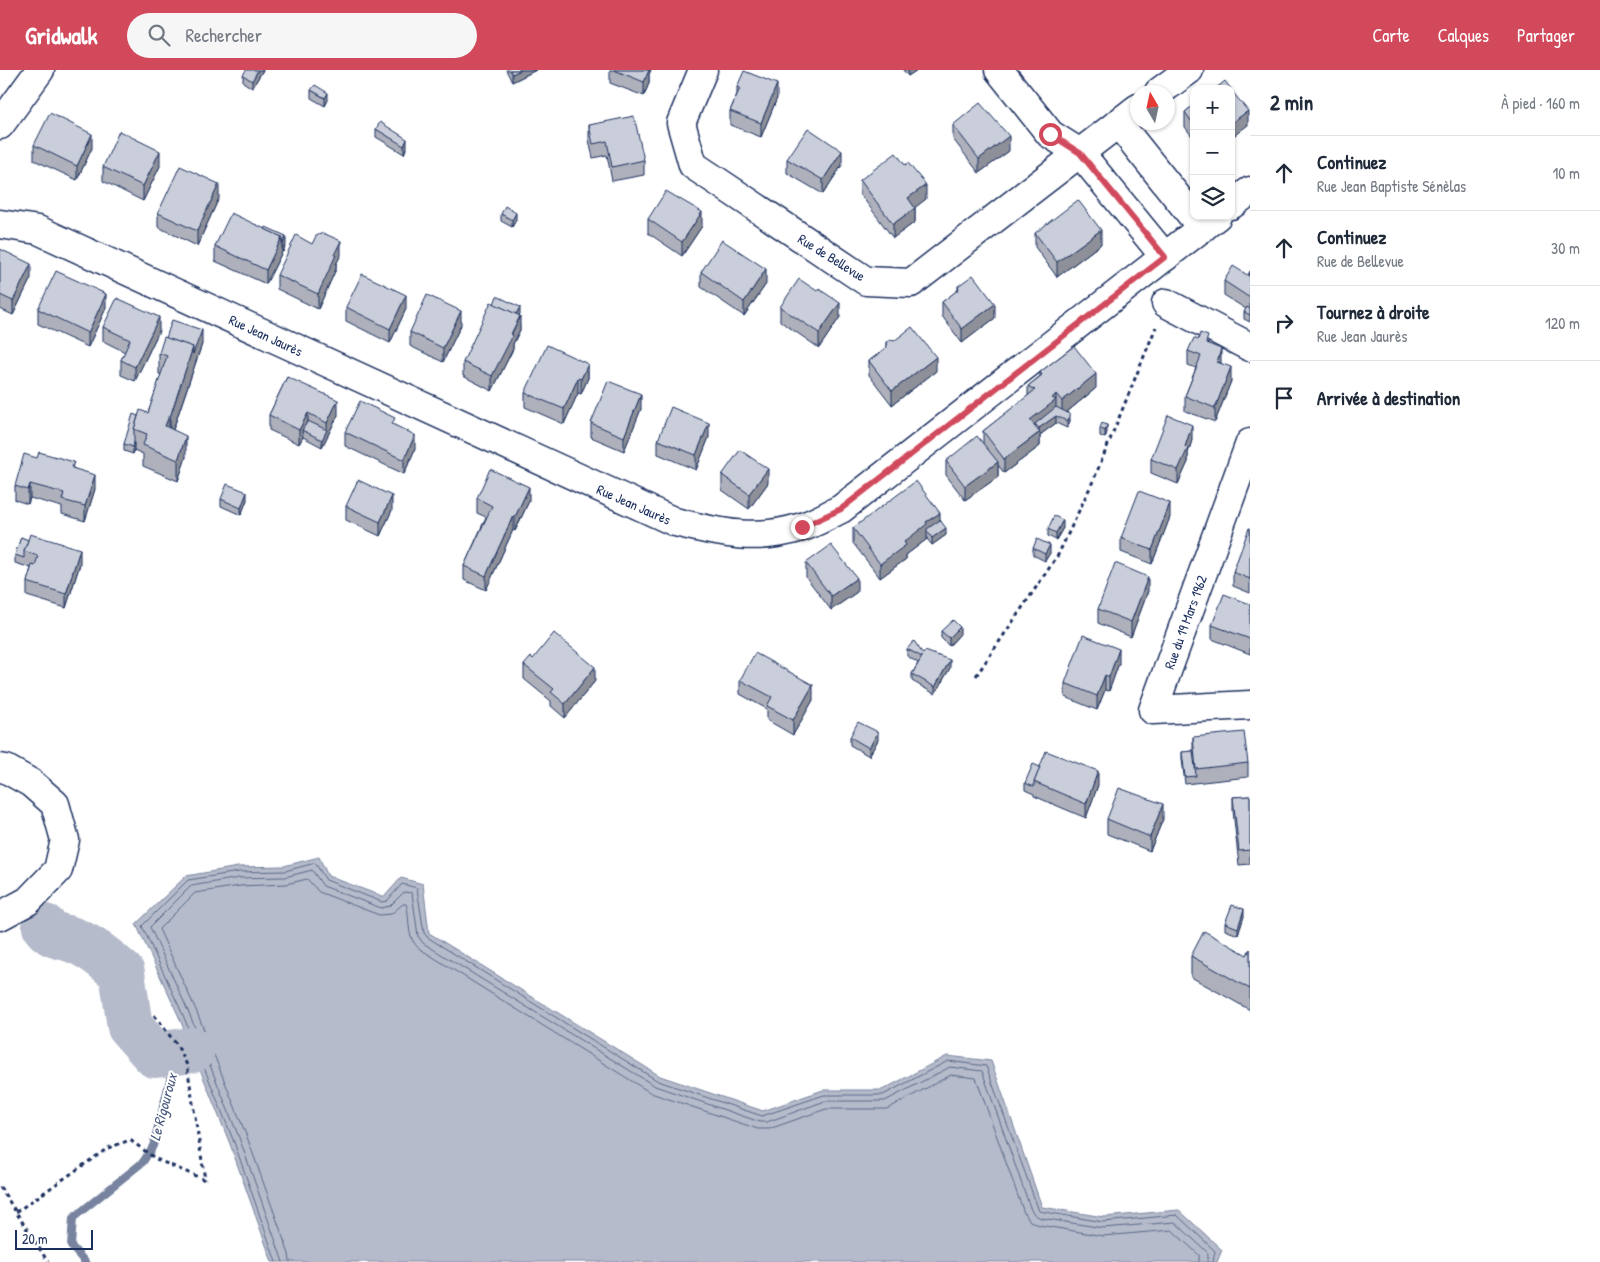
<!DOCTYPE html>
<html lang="fr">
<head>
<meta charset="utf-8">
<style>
	:root { --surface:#fff; --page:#f6f6f7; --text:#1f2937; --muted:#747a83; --line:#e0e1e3; --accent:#d1495b }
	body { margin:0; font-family:"Patrick Hand",sans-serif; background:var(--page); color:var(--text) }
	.controls { position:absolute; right:15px; top:15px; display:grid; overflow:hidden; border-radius:10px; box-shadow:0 1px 4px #0004 }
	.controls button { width:45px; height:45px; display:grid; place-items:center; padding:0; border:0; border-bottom:1px solid var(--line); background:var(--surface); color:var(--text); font:25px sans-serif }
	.compass { position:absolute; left:1130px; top:15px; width:45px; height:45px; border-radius:50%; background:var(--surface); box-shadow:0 1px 4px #0004; rotate:351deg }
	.scale { position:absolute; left:15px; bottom:12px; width:78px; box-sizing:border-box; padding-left:5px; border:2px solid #1b2f5e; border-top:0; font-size:14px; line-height:18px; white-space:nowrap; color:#1b2f5e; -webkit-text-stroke:4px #fff; paint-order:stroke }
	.stop { position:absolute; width:15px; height:15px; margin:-11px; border:4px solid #d1495b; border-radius:50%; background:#fff }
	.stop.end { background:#d1495b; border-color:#fff; box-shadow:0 1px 5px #0008 }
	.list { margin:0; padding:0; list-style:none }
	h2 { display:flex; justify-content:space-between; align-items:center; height:65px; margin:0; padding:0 20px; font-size:21px }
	h2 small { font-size:16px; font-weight:400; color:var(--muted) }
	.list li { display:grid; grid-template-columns:32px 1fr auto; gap:15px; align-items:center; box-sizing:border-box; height:75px; padding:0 20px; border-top:1px solid var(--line) }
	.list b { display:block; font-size:19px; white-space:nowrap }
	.list p { margin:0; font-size:16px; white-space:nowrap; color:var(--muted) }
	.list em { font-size:16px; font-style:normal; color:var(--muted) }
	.icon { flex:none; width:28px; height:28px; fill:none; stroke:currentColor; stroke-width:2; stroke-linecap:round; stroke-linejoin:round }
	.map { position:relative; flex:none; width:1250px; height:1192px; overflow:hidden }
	header { display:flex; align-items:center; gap:30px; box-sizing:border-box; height:70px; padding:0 25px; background:var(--accent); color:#fff }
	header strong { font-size:24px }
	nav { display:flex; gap:28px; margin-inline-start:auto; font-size:18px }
	.search { width:350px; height:45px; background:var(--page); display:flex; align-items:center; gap:12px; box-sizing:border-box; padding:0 18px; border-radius:28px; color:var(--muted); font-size:19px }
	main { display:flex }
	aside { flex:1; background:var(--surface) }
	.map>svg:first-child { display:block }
</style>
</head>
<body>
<header>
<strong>Gridwalk</strong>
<div class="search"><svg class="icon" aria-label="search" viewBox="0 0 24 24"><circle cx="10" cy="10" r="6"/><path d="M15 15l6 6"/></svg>Rechercher</div>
<nav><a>Carte</a><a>Calques</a><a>Partager</a></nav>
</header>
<main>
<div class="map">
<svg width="1250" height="1192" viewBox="0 0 1250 1192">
	<rect width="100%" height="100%" fill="#fff"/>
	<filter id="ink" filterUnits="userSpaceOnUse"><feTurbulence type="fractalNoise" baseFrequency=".02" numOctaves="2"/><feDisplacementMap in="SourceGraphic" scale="10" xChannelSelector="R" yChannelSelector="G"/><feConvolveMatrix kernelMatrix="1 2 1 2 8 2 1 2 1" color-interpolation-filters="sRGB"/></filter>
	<g filter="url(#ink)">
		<polygon fill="#b5bbca" stroke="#77839f" points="319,787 328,806 384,827 401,808 423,814 429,863 660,1006 763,1041 823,1020 882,1020 947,986 991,991 1042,1137 1104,1147 1179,1140 1222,1180 1217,1192 272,1192 230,1074 179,947 136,854 186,806 238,797 284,796"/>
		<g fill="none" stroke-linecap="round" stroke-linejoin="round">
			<g stroke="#596789" stroke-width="1">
				<polyline points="276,1192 234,1072 183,945 142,856 188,810 239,802 285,801 315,793 326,810 382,832 387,831 402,814 417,818 424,863 427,867 658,1011 762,1046 824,1025 883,1025 948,991 986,996 1039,1141 1103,1152 1177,1145 1215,1181 1213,1192"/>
				<polyline points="283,1192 240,1070 189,943 150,857 191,816 239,808 285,807 312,800 323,816 381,838 390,836 404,822 412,823 418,866 423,873 655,1016 760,1052 767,1052 825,1031 885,1031 950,997 982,1001 1031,1140 1035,1145 1041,1148 1103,1158 1175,1152 1208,1183 1207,1192"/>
				<path d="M290,1192L289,1184L247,1067L196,940L159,859L195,823L240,816L286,814L307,809L319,822L379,845L391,844L403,834H406C411,849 405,868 420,879L651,1023L758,1059H769L826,1039H887L951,1005L976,1008L1024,1143L1030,1151L1039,1155L1103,1166L1172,1160L1199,1185V1192"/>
			</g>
			<polyline stroke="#77839f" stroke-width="8" points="85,1192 71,1176 73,1148 143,1092 153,1076 173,998 192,980"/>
			<path stroke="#b5bbca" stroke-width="46" d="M45,857C54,868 61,865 73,870C92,877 107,890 122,903L130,957L155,985L192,980"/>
			<defs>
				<g id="minor">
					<polyline points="703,0 681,53 693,95 866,211 911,213 1138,38"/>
					<polyline points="999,0 1050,64 1080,83 1165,187"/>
					<polyline points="1159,22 1189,0"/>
					<polyline points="1118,53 1202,158"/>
					<polyline points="0,55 40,0"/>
					<polyline points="1166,233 1250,277"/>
					<polyline points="1250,373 1153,640 1250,635"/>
				</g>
				<g id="tertiary">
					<polyline points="1231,135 1250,121"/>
					<path d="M0,154L38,160L675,452C720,463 756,472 802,457C815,453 828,445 841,439L1217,146"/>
					<polyline points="0,698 6,699 31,713 55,734 65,770 58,800 28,831 0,846"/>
				</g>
			</defs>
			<use href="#minor" stroke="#1b2f5e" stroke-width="31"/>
			<use href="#tertiary" stroke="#1b2f5e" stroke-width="31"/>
			<g stroke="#1b2f5e" stroke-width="3" stroke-dasharray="4 4" stroke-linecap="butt">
				<polyline points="976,606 1058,485 1094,409 1156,257"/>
				<polyline points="154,945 177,975 187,995 205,1110"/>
				<polyline points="0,1117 48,1192"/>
				<polyline points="16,1142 108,1078 130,1070 156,1089 205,1110"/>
			</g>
			<use href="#minor" stroke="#fff" stroke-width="28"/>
			<use href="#tertiary" stroke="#fff" stroke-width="28"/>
		</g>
		<g fill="#aeb1bb" stroke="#1b2f5e">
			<polygon points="263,0 252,18 243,12 243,5"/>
			<polygon points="506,0 536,0 512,12"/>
			<polygon points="610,0 651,0 649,4 649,13 644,26 610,13"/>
			<polygon points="903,0 917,0 908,6"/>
			<polygon points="737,17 777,28 761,67 730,55 730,41 737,24"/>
			<polygon points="311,20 328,30 325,36 311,28"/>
			<polygon points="1194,35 1194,69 1185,57 1185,42"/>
			<polygon points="589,55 644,90 644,105 612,111 607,85 593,88 589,70"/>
			<polygon points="953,55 1009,81 979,103 953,69"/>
			<polygon points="376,59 407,76 404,84 376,67"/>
			<polygon points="34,75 92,78 77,110 34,90"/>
			<polygon points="787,89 842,95 823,124 787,103"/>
			<polygon points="160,96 143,131 103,111 103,97"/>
			<polygon points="860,110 926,129 915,137 915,152 893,168 860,124"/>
			<polygon points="219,128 197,176 158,157 158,143"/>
			<polygon points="501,144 516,150 512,157 501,151"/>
			<polygon points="648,149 702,156 682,186 648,163"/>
			<polygon points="265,159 286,174 266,214 215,191 215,176"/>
			<polygon points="1035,163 1101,174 1057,207 1035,177"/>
			<polygon points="312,174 341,185 336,194 336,199 318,239 277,219 277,205"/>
			<polygon points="0,179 31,208 13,245 0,239"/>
			<polygon points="1250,201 1250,252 1244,249 1244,242 1246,239 1224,225 1224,211 1248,205"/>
			<polygon points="701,202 766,214 744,246 701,217"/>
			<polygon points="958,216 995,248 962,273 942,246 942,232 958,220"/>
			<polygon points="817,221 840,247 819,278 780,251 780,237"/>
			<polygon points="346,237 406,239 390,273 346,251"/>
			<polygon points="106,238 88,277 38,254 38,239"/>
			<polygon points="520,244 519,245 520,260 513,274 513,279 492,321 463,306 463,292"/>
			<polygon points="461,255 443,292 410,276 410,262"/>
			<polygon points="103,257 159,261 135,311 121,305 121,290 125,282 103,271"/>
			<polygon points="886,272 936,301 892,335 869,305 869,291 886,278"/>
			<polygon points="1208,273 1221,293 1231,311 1215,352 1185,341 1185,326 1196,298 1188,295 1188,281"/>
			<polygon points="202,274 173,360 186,387 178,411 143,396 143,384 134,380 133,384 124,381 124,374 138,346 148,343 161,305 159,304 159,283"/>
			<polygon points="588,294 588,308 581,324 578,323 564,354 525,337 525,323"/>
			<polygon points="1040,302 1096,318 1067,342 1070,351 1067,358 1056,353 1040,365 1040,376 1004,403 998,395 998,407 965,430 946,405 946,391 983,374 983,361 1028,326 1028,316 1040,306"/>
			<polygon points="287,307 338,345 322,377 303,367 299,374 269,360 269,345"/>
			<polygon points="641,339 624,381 591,367 591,353"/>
			<polygon points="395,355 415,379 404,404 345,376 345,362"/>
			<polygon points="1100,358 1107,362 1105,368 1100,366"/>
			<polygon points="709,367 696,400 658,384 658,370"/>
			<polygon points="1192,370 1188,383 1188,392 1178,414 1151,403 1151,389"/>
			<polygon points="74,398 95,419 85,451 62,444 62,437 30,428 28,434 15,430 15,416"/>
			<polygon points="722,405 768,413 749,439 722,420"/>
			<polygon points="477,428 529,431 515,461 513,460 486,520 464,510 464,496 486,447 477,443"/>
			<polygon points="221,429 247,430 241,445 221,436"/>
			<polygon points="346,436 392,440 380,466 346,450"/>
			<polygon points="1170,447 1152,494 1121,482 1121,468"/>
			<polygon points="940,450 946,465 932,475 927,469 906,485 906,489 880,508 853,473 853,458"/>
			<polygon points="1063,458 1056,470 1048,466 1048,459"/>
			<polygon points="1250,458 1250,523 1233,516 1233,502"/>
			<polygon points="21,467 80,494 66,538 27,526 27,512 31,498 15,493 15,485"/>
			<polygon points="1033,478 1050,483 1045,491 1033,485"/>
			<polygon points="806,493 857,522 831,540 806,507"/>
			<polygon points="1148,521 1131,567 1098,553 1098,539"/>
			<polygon points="1250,534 1250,584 1212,569 1212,555"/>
			<polygon points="941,561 960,564 949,576 941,568"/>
			<polygon points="907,579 950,598 935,624 912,611 912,604 918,593 907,586"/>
			<polygon points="533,589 595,611 565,648 551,636 551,631 524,609 524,595"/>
			<polygon points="1119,593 1109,621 1105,620 1097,640 1065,627 1065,613"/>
			<polygon points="740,610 813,630 793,665 767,650 767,639 740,624"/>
			<polygon points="850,667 878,670 869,686 850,675"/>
			<polygon points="1193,667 1248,693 1248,707 1185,714 1182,689 1182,682 1193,681"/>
			<polygon points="1040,696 1098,715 1086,748 1034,726 1034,724 1025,720 1025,713"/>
			<polygon points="1250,726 1250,794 1239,795 1233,741 1233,727"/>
			<polygon points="1107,749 1163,749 1150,781 1107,764"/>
			<polygon points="1244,846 1238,865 1225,860 1225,853"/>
			<polygon points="1250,879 1250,940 1191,907 1191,886 1247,885"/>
		</g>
		<g fill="#8d9099" stroke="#1b2f5e">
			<polygon points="258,0 263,0 252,18 252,11"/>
			<polygon points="521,0 536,0 512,12 512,4"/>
			<polygon points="646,0 651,0 649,4 649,13 644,26 644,12"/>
			<polygon points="908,0 917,0 908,6"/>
			<polygon points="777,14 777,28 761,67 761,53"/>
			<polygon points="328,23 328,30 325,36 325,28"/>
			<polygon points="1248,41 1248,55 1231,68 1231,53"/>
			<polygon points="92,64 92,78 77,110 77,96"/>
			<polygon points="1009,66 1009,81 979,103 979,89"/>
			<polygon points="407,69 407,76 404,84 404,76"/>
			<polygon points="160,81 160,96 143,131 143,116"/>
			<polygon points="842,81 842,95 823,124 823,110"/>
			<polygon points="219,114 219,128 197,176 197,161"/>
			<polygon points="926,115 926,129 908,143 908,128"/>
			<polygon points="915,138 915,152 893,168 893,154"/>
			<polygon points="702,142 702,156 682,186 682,172"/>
			<polygon points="516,143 516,150 512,157 512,150"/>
			<polygon points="1101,160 1101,174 1057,207 1057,192"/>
			<polygon points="286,166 286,174 283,182 283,174"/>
			<polygon points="282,167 282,182 266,214 266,200"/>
			<polygon points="341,171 341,185 336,194 336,199 318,239 318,224 334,185"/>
			<polygon points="31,194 31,208 13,245 13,231"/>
			<polygon points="766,199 766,214 744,246 744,232"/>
			<polygon points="106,224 106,238 88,277 88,263"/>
			<polygon points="406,225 406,239 390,273 390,259"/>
			<polygon points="840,233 840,247 819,278 819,263"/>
			<polygon points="995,234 995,248 962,273 962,259"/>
			<polygon points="520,237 520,244 513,257 513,250"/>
			<polygon points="461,241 461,255 443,292 443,278"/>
			<polygon points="520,246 520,260 513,274 513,279 492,321 492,306"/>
			<polygon points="159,247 159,261 135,311 135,297"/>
			<polygon points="202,260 202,274 170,368 170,347 193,277"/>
			<polygon points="1221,279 1221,293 1217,292"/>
			<polygon points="936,287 936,301 892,335 892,321"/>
			<polygon points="588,294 588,308 581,324 581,309"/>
			<polygon points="1231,297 1231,311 1215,352 1215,338"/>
			<polygon points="1096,304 1096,318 1062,346 1062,331"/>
			<polygon points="578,308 578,323 564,354 564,339"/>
			<polygon points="641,324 641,339 624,381 624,367"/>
			<polygon points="1056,324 1056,344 1035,354 1035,361 1030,350"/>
			<polygon points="338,330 338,345 322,377 322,370 327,360 327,353"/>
			<polygon points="308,343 308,358 302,360 303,367 299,374 299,360"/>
			<polygon points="1070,344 1070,351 1067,358 1067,351"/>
			<polygon points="169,346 169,367 165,356"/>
			<polygon points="1056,346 1056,353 1040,365 1040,376 1004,403 1004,389 1039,363 1039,358"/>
			<polygon points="709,353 709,367 696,400 696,385"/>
			<polygon points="1107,355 1107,362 1105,368 1105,361"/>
			<polygon points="1192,355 1192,370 1188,383 1188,392 1178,414 1178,400 1185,377"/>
			<polygon points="415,365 415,379 404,404 404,390"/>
			<polygon points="186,366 186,387 178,411 178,390"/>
			<polygon points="134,372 134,380 133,384 133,377"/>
			<polygon points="998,392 998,407 965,430 965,416"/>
			<polygon points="768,399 768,413 749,439 749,424"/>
			<polygon points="95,405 95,419 85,451 85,436"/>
			<polygon points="30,414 30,428 28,434 28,420"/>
			<polygon points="529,417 529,431 515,461 515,447"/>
			<polygon points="247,422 247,430 241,445 241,438"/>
			<polygon points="392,426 392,440 380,466 380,452"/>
			<polygon points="1170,433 1170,447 1152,494 1152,480"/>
			<polygon points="940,443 940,457 927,461 927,469 906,485 906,489 880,508 880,494 926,452"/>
			<polygon points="513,446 513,460 486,520 486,506"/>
			<polygon points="1063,450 1063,458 1056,470 1056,463"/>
			<polygon points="946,458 946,465 932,475 932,468"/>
			<polygon points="1050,475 1050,483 1045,491 1045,484"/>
			<polygon points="80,479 80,494 66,538 66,524"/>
			<polygon points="1148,507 1148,521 1131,567 1131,552"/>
			<polygon points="857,508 857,522 831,540 831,526"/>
			<polygon points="960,557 960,564 949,576 949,568"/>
			<polygon points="1119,579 1119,593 1109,621 1109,607"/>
			<polygon points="950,590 950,598 935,624 935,617"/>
			<polygon points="595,597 595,611 565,648 565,634"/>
			<polygon points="1105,605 1105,620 1097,640 1097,626"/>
			<polygon points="813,615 813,630 793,665 793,650"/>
			<polygon points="878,662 878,670 869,686 869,678"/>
			<polygon points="1098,701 1098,715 1086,748 1086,734"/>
			<polygon points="1163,734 1163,749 1150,781 1150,767"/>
			<polygon points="1244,839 1244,846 1238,865 1238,858"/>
		</g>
		<g fill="#caceda" stroke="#1b2f5e">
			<polygon points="246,0 258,0 252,11 243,5"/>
			<polygon points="510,0 521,0 512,4"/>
			<polygon points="614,0 649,0 644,12"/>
			<polygon points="744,1 777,14 761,53 730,41 740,18 737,17"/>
			<polygon points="1225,11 1231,19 1215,19"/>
			<polygon points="315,15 328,23 325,28 311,20"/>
			<polygon points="1231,20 1248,41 1231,53"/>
			<polygon points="980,33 1009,66 979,89 953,55"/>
			<polygon points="1194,35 1194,55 1185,42"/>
			<polygon points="50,43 92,64 77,96 34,75"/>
			<polygon points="634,46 644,90 612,97 607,71 593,74 589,55"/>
			<polygon points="380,52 407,69 404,76 376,59"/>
			<polygon points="808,58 842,81 823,110 787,89"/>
			<polygon points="119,61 160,81 143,116 103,97"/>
			<polygon points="896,83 905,95 908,93 926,115 908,128 915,138 893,154 860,110"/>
			<polygon points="180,96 219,114 197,161 158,143"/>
			<polygon points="666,121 702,142 682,172 648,149"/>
			<polygon points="1078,130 1101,160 1057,192 1035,163"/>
			<polygon points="505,136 516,143 512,150 501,144"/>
			<polygon points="231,143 282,167 266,200 215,176"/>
			<polygon points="266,157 286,166 283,174 282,167 265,159"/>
			<polygon points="323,163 341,171 334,185 336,185 318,224 277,205 296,165 312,174 316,166"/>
			<polygon points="722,170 766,199 744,232 701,202"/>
			<polygon points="0,179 31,194 13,231 0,225"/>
			<polygon points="1233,196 1249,206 1250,204 1250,228 1224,211"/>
			<polygon points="56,201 106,224 88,263 38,239"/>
			<polygon points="362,204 406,225 390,259 346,237"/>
			<polygon points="973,205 995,234 962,259 942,232 959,219 958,216"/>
			<polygon points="799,209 817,221 819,219 840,233 819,263 780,237"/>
			<polygon points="427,225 461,241 443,278 410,262"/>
			<polygon points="497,226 520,237 516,244 494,234"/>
			<polygon points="117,228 159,247 135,297 121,290 130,270 103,257"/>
			<polygon points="491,232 520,246 511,264 513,265 492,306 463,292"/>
			<polygon points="1247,237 1250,239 1250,245 1244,242"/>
			<polygon points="172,250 202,260 193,284 193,277 166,268"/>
			<polygon points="912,257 936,287 892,321 869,291 887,277 886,272 891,270 894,271"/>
			<polygon points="1200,263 1208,266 1206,273 1221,279 1217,292 1231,297 1215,338 1185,326 1201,286 1188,281 1194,268 1198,270"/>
			<polygon points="164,267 193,277 170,347 169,346 165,356 186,366 178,390 143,375 147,364 134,359 140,340 148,343 167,286 159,283"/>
			<polygon points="547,275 588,294 581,309 578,308 564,339 525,323"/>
			<polygon points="1074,276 1096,304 1062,331 1056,324 1052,328 1056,330 1030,350 1040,362 1004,389 983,361 1035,320 1028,316 1042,305 1040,302"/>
			<polygon points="287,307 338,330 327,353 308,343 299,360 269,345"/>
			<polygon points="608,311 641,324 624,367 591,353"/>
			<polygon points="360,331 395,348 392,354 415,365 404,390 345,362"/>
			<polygon points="671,337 709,353 696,385 658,370"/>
			<polygon points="1056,337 1070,344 1067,351 1056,346 1039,358 1035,354"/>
			<polygon points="133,344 138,346 134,359 134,372 133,377 124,374"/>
			<polygon points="1168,345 1192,355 1185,377 1188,378 1178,400 1151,389"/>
			<polygon points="308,351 327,360 322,370 302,360"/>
			<polygon points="1102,353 1107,355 1105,361 1100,358"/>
			<polygon points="977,366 998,392 965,416 946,391"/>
			<polygon points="740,380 768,399 749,424 722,405"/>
			<polygon points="39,382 74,392 72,398 95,405 85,436 62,430 64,423 30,414 28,420 15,416 24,384 37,388"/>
			<polygon points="490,399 529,417 515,447 513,446 486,506 464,496 492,436 477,428"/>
			<polygon points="358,410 392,426 380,452 346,436"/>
			<polygon points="916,411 940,443 926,452 927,454 904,472 906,475 880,494 853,458"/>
			<polygon points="227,414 247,422 241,438 221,429"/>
			<polygon points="1139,421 1170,433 1152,480 1121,468"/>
			<polygon points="1054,446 1063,450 1056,463 1048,459"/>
			<polygon points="940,450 946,458 932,468 927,461 927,459"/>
			<polygon points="1249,458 1250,458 1250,509 1233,502"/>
			<polygon points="30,464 80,479 66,524 27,512 32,495 35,496 38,486 24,481"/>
			<polygon points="21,467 28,470 24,481 24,488 15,485"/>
			<polygon points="1037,469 1050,475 1045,484 1033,478"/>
			<polygon points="831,475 857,508 831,526 806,493"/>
			<polygon points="1115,493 1148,507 1131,552 1098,539"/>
			<polygon points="1224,524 1250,534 1250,569 1212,555"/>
			<polygon points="953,550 960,557 949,568 941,561"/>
			<polygon points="554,563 595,597 565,634 551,622 554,619 524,595 531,587 533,589"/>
			<polygon points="1083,565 1119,579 1109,607 1105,605 1097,626 1065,613"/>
			<polygon points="914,571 923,584 925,581 950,590 935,617 912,604 922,587 907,579"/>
			<polygon points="755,583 813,615 793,650 767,636 772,627 740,610"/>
			<polygon points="858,652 878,662 869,678 850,667"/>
			<polygon points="1244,662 1248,693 1196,699 1193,667"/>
			<polygon points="1046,681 1098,701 1086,734 1034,712"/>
			<polygon points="1193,681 1196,706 1185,707 1182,682"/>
			<polygon points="1033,694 1040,697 1034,712 1034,717 1025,713"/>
			<polygon points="1119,718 1163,734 1150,767 1107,749"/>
			<polygon points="1250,726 1250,780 1239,781 1233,727"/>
			<polygon points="1232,835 1244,839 1238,858 1225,853"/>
			<polygon points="1204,861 1247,885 1250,879 1250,919 1191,886"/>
		</g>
	</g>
	<g fill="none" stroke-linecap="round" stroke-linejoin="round" filter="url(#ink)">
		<polyline stroke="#d1495b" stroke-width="6" points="802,457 841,439 1165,187 1080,83 1050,64"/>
	</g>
	<g text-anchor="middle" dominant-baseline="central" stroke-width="4.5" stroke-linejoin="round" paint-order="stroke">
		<g font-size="14" fill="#1b2f5e" stroke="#fff">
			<text transform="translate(832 187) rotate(32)">Rue de Bellevue</text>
			<text transform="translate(266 265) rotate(25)">Rue Jean Jaurès</text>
			<text transform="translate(634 434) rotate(24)">Rue Jean Jaurès</text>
			<text transform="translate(1185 552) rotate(-70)">Rue du 19 Mars 1962</text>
		</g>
		<g font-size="15" font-style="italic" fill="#49597e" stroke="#fff">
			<text transform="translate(163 1037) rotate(-75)">Le Rigouroux</text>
		</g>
	</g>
</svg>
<div class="controls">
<button>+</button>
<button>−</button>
<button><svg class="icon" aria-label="layers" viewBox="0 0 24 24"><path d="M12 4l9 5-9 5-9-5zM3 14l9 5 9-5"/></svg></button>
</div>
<svg class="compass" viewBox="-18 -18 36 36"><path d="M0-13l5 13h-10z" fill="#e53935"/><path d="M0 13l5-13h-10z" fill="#747a83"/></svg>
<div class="scale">20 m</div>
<div class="stop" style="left:1050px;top:64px"></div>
<div class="stop end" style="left:802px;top:457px"></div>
</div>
<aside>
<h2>2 min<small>À pied · 160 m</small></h2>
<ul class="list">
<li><svg class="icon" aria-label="ahead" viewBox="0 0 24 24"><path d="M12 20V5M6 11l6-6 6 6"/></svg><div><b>Continuez</b><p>Rue Jean Baptiste Sénèlas</p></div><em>10 m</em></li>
<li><svg class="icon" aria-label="ahead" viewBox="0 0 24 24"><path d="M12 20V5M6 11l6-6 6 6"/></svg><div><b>Continuez</b><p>Rue de Bellevue</p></div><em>30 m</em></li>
<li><svg class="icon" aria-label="right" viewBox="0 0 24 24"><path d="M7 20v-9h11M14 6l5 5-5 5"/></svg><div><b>Tournez à droite</b><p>Rue Jean Jaurès</p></div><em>120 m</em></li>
<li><svg class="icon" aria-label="arrive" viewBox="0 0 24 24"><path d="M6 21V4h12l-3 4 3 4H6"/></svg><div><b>Arrivée à destination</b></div></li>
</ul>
</aside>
</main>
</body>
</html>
